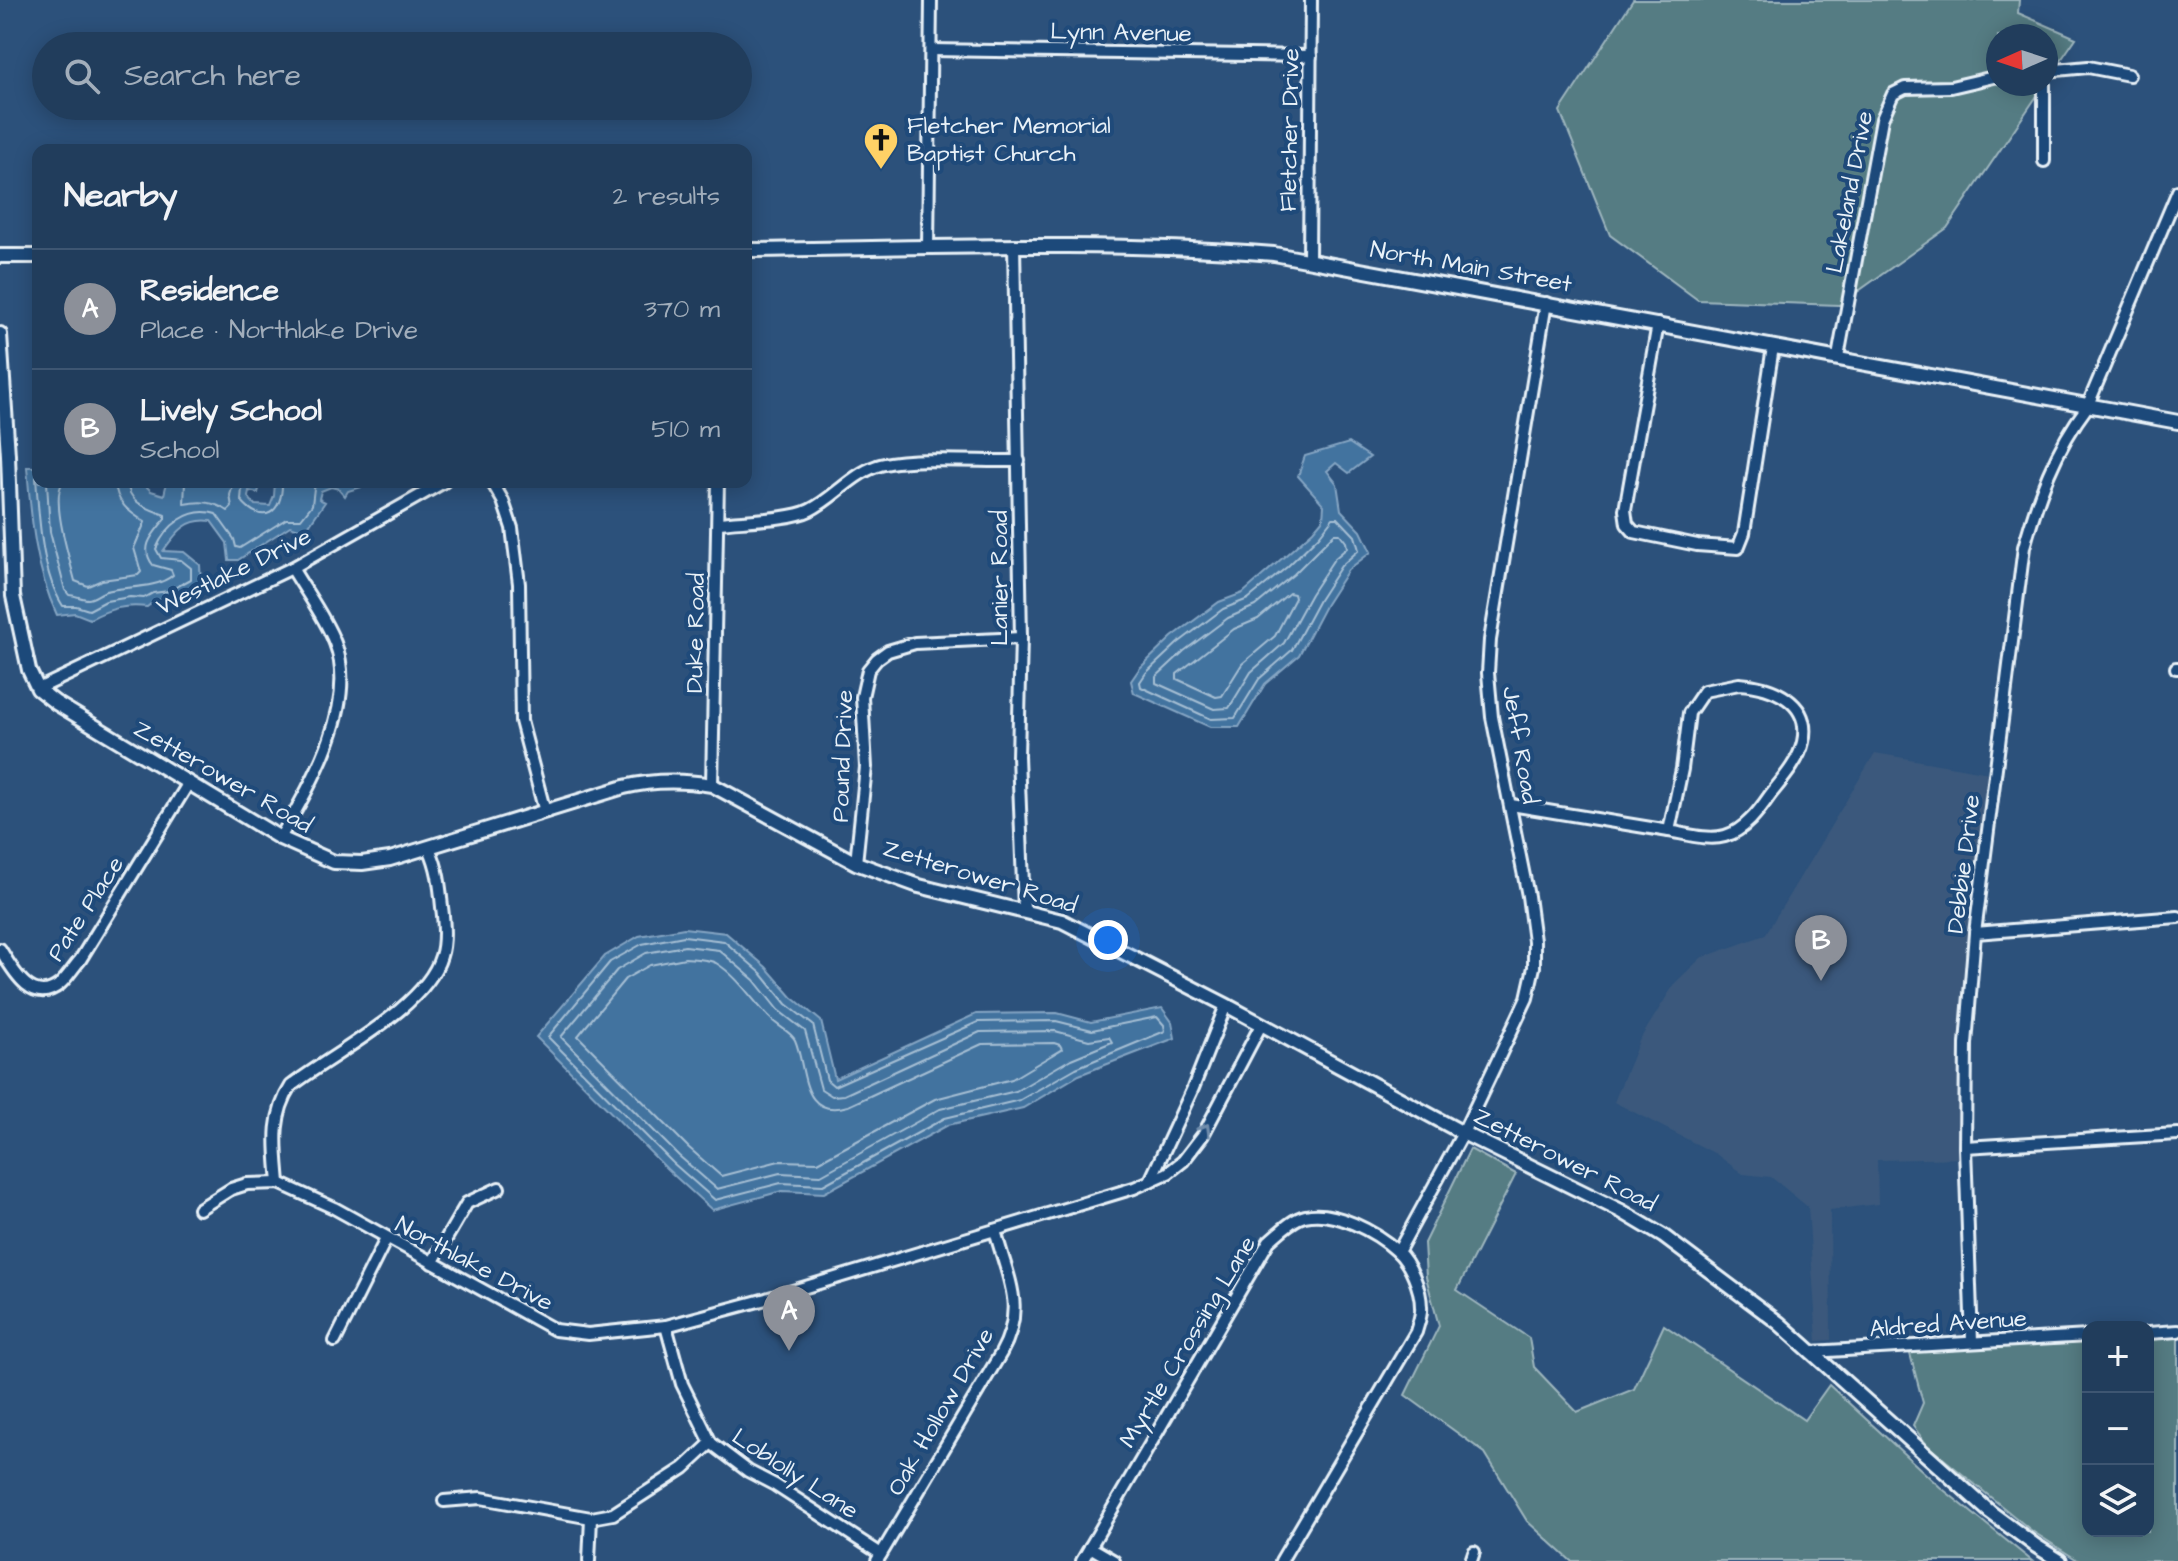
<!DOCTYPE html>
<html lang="en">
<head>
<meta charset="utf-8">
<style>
	:root { --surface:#213d5c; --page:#2d4865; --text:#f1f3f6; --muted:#a2aebb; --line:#3e5672; --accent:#8c9099 }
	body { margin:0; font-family:"Architects Daughter",sans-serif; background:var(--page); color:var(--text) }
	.controls { position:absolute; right:24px; bottom:24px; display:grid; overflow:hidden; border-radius:16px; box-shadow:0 4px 20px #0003 }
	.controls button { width:72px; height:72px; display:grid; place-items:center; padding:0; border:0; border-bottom:2px solid var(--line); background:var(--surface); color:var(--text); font:40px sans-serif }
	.compass { position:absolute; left:1986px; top:24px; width:72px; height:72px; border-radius:50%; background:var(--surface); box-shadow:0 4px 20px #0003; rotate:267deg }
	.you { position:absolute; left:1108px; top:940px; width:28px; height:28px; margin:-20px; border:6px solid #fff; border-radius:50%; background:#1a73e8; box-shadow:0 0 0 12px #1a73e833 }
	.badge { display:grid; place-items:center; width:52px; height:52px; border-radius:50%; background:var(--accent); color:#fff; font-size:26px; font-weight:700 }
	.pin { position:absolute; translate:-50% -66px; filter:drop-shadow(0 2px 4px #0008) }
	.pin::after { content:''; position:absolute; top:42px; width:28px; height:24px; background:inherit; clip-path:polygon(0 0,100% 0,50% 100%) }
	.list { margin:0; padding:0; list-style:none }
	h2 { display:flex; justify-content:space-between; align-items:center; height:104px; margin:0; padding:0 32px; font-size:34px }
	h2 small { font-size:26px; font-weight:400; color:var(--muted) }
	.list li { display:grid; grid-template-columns:52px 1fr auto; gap:24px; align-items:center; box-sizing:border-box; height:120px; padding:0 32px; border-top:2px solid var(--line) }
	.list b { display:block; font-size:30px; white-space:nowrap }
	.list p { margin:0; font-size:26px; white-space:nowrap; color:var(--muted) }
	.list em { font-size:26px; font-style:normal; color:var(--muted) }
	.icon { flex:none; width:44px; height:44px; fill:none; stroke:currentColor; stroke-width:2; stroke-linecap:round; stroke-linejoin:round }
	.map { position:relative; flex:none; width:2178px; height:1561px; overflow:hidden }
	.search { position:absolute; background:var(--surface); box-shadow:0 4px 20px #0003; left:32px; top:32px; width:720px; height:88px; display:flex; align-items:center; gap:20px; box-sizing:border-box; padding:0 28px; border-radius:44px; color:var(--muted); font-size:30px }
	.panel { position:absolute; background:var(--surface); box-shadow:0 4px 20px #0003; left:32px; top:144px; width:720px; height:344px; border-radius:16px }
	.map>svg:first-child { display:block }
</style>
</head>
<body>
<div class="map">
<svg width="2178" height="1561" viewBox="0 0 2178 1561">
	<rect width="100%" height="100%" fill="#2c517b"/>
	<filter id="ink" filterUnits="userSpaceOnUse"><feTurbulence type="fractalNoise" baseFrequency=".0125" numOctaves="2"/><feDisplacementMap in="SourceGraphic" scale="16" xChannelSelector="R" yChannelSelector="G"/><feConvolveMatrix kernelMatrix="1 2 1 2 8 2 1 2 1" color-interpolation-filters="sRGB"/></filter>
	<g filter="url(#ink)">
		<polygon fill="#3b597c" points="1875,753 1989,773 1977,858 1962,1012 1966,1158 1877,1160 1878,1204 1830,1210 1831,1340 1817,1341 1808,1207 1771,1177 1743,1174 1716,1154 1614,1102 1639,1041 1675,983 1701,958 1765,935"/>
		<g fill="#557c83" stroke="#9eb6be" stroke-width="2">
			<polygon points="1633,0 2019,0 2018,13 2076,38 2046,82 2046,36 1998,36 1998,84 2045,84 1947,228 1839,305 1698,300 1610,235 1560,111"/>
			<polygon points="1470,1149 1516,1174 1457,1290 1529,1338 1534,1367 1577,1412 1634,1389 1664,1325 1804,1420 1829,1385 1940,1487 2032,1561 1571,1561 1527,1521 1485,1453 1405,1395 1439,1326 1426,1277 1424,1243"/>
			<polygon points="2178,1335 2178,1561 2079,1561 2032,1531 1928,1446 1913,1426 1923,1403 1909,1350 2088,1340 2088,1531 2148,1531 2148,1337"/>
		</g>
		<g fill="#43739f" stroke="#85a5c3" stroke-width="2">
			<polygon points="1349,443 1370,457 1349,473 1336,463 1327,471 1337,484 1341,510 1361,531 1371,552 1348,570 1326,604 1299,655 1265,684 1239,727 1210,727 1134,693 1131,681 1140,668 1172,637 1219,602 1243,593 1313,531 1323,519 1324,505 1298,476 1305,456"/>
			<path d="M27,467H38V482H142L151,491L164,495L167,482H256L260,485L258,493L249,491L248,497L255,505L270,506L274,496L275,482H378L348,491L345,496L339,489L331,487L321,491L319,499L325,502L305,531L290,526L238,560H229L227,543L211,521C186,518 177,532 163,551L184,552L200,565L201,584L171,599L156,600L147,607C125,604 109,609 90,619L75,613L57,615C35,568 31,518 27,467Z"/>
			<polygon points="684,928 726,933 766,967 792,997 821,1021 835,1079 976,1014 1057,1013 1091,1022 1162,1008 1172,1022 1175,1038 1079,1075 1023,1108 948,1125 824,1193 782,1191 712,1210 667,1169 536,1037 605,956 639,936"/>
		</g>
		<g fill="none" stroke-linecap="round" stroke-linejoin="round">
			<g stroke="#a6bfd4" stroke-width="2">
				<path d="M38,474L36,478C39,517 41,572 63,606H76L89,610L106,601L130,597L144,598L153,593L169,591L191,579V568L181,560L161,558L156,549C166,525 190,506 216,514L234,539L236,547L240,548L286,519H301L312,505L314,488L322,482"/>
				<path d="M47,482L50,532L65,590L69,595C75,595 82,599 88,599C93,599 100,593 106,591C127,586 157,589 173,575L171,570L153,565C139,547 153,534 165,519V515C148,508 129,504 127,482"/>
				<path d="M63,482C50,499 70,560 75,581L88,586L102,580L138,575L141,572L134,548L145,522C129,512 116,503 115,482"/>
				<path d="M185,482L184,504C200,501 213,501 228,511L232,507L230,495L234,482"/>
				<path d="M252,482L242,488L241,500C263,527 283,513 282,482"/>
				<polygon points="1333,518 1338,518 1355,536 1359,550 1341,566 1319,600 1292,650 1259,679 1235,718 1211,719 1141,687 1140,682 1146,673 1178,643 1223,609 1248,599 1287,567 1319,536"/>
				<polygon points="1334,534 1340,534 1346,542 1347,548 1334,559 1311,594 1284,643 1251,672 1229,708 1214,709 1156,683 1156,677 1184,651 1228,618 1255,606 1294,574"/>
				<polygon points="1289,593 1294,594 1295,598 1275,636 1242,664 1222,696 1216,697 1177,679 1177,674 1234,629 1258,619"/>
				<polygon points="684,936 724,941 761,973 786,1004 813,1025 827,1080 834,1086 978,1022 1056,1021 1092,1030 1157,1017 1164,1025 1165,1031 1076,1068 1020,1100 945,1118 823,1185 781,1183 715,1200 673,1163 548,1037 610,962 642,944"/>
				<polygon points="685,946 719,950 754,980 778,1010 805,1031 821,1089 832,1096 844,1095 980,1032 1055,1031 1089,1040 1109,1037 1112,1042 1071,1059 1016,1091 940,1109 821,1175 780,1173 717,1189 679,1156 561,1037 617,970 646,953"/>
				<path d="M685,958C694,959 708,959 716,963C739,977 753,1002 772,1020C779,1027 791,1032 795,1040C807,1068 800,1120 848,1106L982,1044L1054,1043L1060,1045L1062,1049L1012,1079L935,1099L818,1162L779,1161L721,1176L688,1147L578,1036L625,979L650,965Z"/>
			</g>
			<defs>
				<g id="minor">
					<polyline points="931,50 1311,56"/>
					<polyline points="2046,71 2088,67 2129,75"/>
					<polyline points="2044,161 2044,84"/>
					<polyline points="1014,245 1021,638 1018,756 1024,910"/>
					<polyline points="928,247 931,0"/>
					<polyline points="1309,259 1311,0"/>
					<polyline points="1658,324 1625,510 1627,524 1634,532 1697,545 1738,548 1744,533 1773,347"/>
					<polyline points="1838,357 1882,119 1893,94 1905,88 1951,87 1998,76"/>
					<polyline points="492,482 503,501 512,528 519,584 521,721 545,812"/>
					<path d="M718,523C742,520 790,520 810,510C834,498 851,475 877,466C909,456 983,462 1019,461"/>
					<polyline points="2176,668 2178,668"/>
					<path d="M1739,684C1772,686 1812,702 1803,742C1799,761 1782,780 1770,795C1759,811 1744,831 1725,836C1708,841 1686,834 1669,831L1682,769L1689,713L1704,691Z"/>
					<polyline points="38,689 292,568 444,482"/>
					<polyline points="712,785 718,482"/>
					<polyline points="1511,805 1669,831"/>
					<path d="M280,838C310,786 359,705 335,643C325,617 306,592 292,568"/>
					<polyline points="856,863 866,767 862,697 868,670 877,659 888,651 915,643 1021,638"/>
					<polyline points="1975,933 2178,917"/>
					<path d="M0,949C12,969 32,1007 60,984C67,978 73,968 80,960L188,784"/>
					<polyline points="1965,1147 2178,1134"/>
					<polyline points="1150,1181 1193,1088 1226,1005"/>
					<path d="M279,1183C276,1147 271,1117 291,1086C333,1053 426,1008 441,956C446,941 444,922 442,907C440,886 438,867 429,848"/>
					<polyline points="199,1209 231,1189 247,1184 279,1183 334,1208 555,1330 588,1334 666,1326 766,1299 1134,1188 1168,1173 1183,1161 1203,1135 1261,1025"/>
					<polyline points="1398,1252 1463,1133 1501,1053 1527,998 1534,967 1534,941 1528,896 1492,717 1488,673 1490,640 1546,303"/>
					<polyline points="432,1263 467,1203 499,1188"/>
					<polyline points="666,1326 682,1384 711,1443 748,1471 775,1485 881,1554"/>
					<polyline points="2148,1333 2178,1331"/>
					<polyline points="335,1341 386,1239"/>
					<path d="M1972,1341L1965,1147L1966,1044L1975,933L2024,547C2038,497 2055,449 2087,407L2178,191"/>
					<polyline points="1811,1352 2088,1336"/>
					<polyline points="444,1501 481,1498 591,1518 613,1514 684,1468 711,1443"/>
					<polyline points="1090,1547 1114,1561"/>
					<polyline points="589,1561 591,1518"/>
					<path d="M877,1561L1001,1353C1027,1306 1007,1278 995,1230"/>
					<path d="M1082,1561L1269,1241C1280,1232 1292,1219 1305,1216C1334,1209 1376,1232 1397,1251C1410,1263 1421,1289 1421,1307C1422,1315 1418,1324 1416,1332L1281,1561"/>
					<polyline points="1471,1561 1474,1552"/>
				</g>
				<g id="tertiary">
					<path d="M746,250C922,248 1098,240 1274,254L2178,422"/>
					<polyline points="0,256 38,256"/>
					<path d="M0,334L8,455L13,596L29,670L38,689L56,703L280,838L334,862L362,863L390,859L624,787C653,780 682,780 712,785L856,863L919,886L1062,921L1226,1005L1463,1133L1621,1211L1663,1236L1779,1323L1990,1512L2036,1546L2060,1561"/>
				</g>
			</defs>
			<use href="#minor" stroke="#e8f1f8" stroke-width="16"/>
			<use href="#tertiary" stroke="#e8f1f8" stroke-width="18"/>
			<use href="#minor" stroke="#1f4a7a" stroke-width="10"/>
			<use href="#tertiary" stroke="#1f4a7a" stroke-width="12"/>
		</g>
		<defs><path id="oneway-chevron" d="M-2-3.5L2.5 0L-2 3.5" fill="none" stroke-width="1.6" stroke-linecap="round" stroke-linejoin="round" transform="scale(2)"/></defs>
		<use stroke="#6f8dac" href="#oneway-chevron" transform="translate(1205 1129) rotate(-60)"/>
	</g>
	<defs>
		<symbol id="church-pin" viewBox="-11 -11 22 30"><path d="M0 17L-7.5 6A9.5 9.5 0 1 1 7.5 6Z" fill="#ffd166" stroke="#1f4a7a"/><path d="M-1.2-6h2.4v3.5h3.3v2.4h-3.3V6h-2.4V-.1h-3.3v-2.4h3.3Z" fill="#111"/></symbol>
	</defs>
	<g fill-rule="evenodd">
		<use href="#church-pin" x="861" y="120" width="40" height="54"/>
	</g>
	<g text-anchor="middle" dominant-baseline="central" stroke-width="8" stroke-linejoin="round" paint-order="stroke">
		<g font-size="24" fill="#e8f1f8" stroke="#1f4a7a">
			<text transform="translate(1121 33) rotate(1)">Lynn Avenue</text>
			<text transform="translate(1290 130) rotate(-89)">Fletcher Drive</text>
			<text transform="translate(1850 192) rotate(-79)">Lakeland Drive</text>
			<text transform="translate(1471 267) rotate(10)">North Main Street</text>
			<text transform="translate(234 572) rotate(-26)">Westlake Drive</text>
			<text transform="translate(1000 578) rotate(-90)">Lanier Road</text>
			<text transform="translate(696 633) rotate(-89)">Duke Road</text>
			<text transform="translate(1520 745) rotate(80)">Jeff Road</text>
			<text transform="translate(843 756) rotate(-88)">Pound Drive</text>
			<text transform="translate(223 777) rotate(30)">Zetterower Road</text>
			<text transform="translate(1964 864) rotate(-83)">Debbie Drive</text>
			<text transform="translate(980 877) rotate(17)">Zetterower Road</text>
			<text transform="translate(86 909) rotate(-57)">Pate Place</text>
			<text transform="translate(1565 1160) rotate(27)">Zetterower Road</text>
			<text transform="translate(474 1264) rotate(28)">Northlake Drive</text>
			<text transform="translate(1948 1324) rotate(-4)">Aldred Avenue</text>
			<text transform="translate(1188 1342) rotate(-59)">Myrtle Crossing Lane</text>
			<text transform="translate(941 1412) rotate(-60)">Oak Hollow Drive</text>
			<text transform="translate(795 1474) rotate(33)">Loblolly Lane</text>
		</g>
		<g font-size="24" fill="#e8f1f8" stroke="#1f4a7a" text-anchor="start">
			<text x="907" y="126">Fletcher Memorial<tspan x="907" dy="28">Baptist Church</tspan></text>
		</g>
	</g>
</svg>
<div class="controls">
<button>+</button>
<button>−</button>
<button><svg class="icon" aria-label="layers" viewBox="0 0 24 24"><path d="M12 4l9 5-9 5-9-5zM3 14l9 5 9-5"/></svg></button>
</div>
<svg class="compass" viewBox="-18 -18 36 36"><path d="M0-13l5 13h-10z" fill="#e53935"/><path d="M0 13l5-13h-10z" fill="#a2aebb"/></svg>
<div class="you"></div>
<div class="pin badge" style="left:789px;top:1351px">A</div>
<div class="pin badge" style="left:1821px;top:981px">B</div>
<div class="search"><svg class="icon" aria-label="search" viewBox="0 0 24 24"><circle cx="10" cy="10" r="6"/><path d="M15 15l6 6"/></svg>Search here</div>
<section class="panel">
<h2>Nearby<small>2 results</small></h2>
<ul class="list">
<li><span class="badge">A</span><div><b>Residence</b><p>Place · Northlake Drive</p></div><em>370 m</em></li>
<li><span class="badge">B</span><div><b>Lively School</b><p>School</p></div><em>510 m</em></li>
</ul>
</section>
</div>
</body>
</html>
